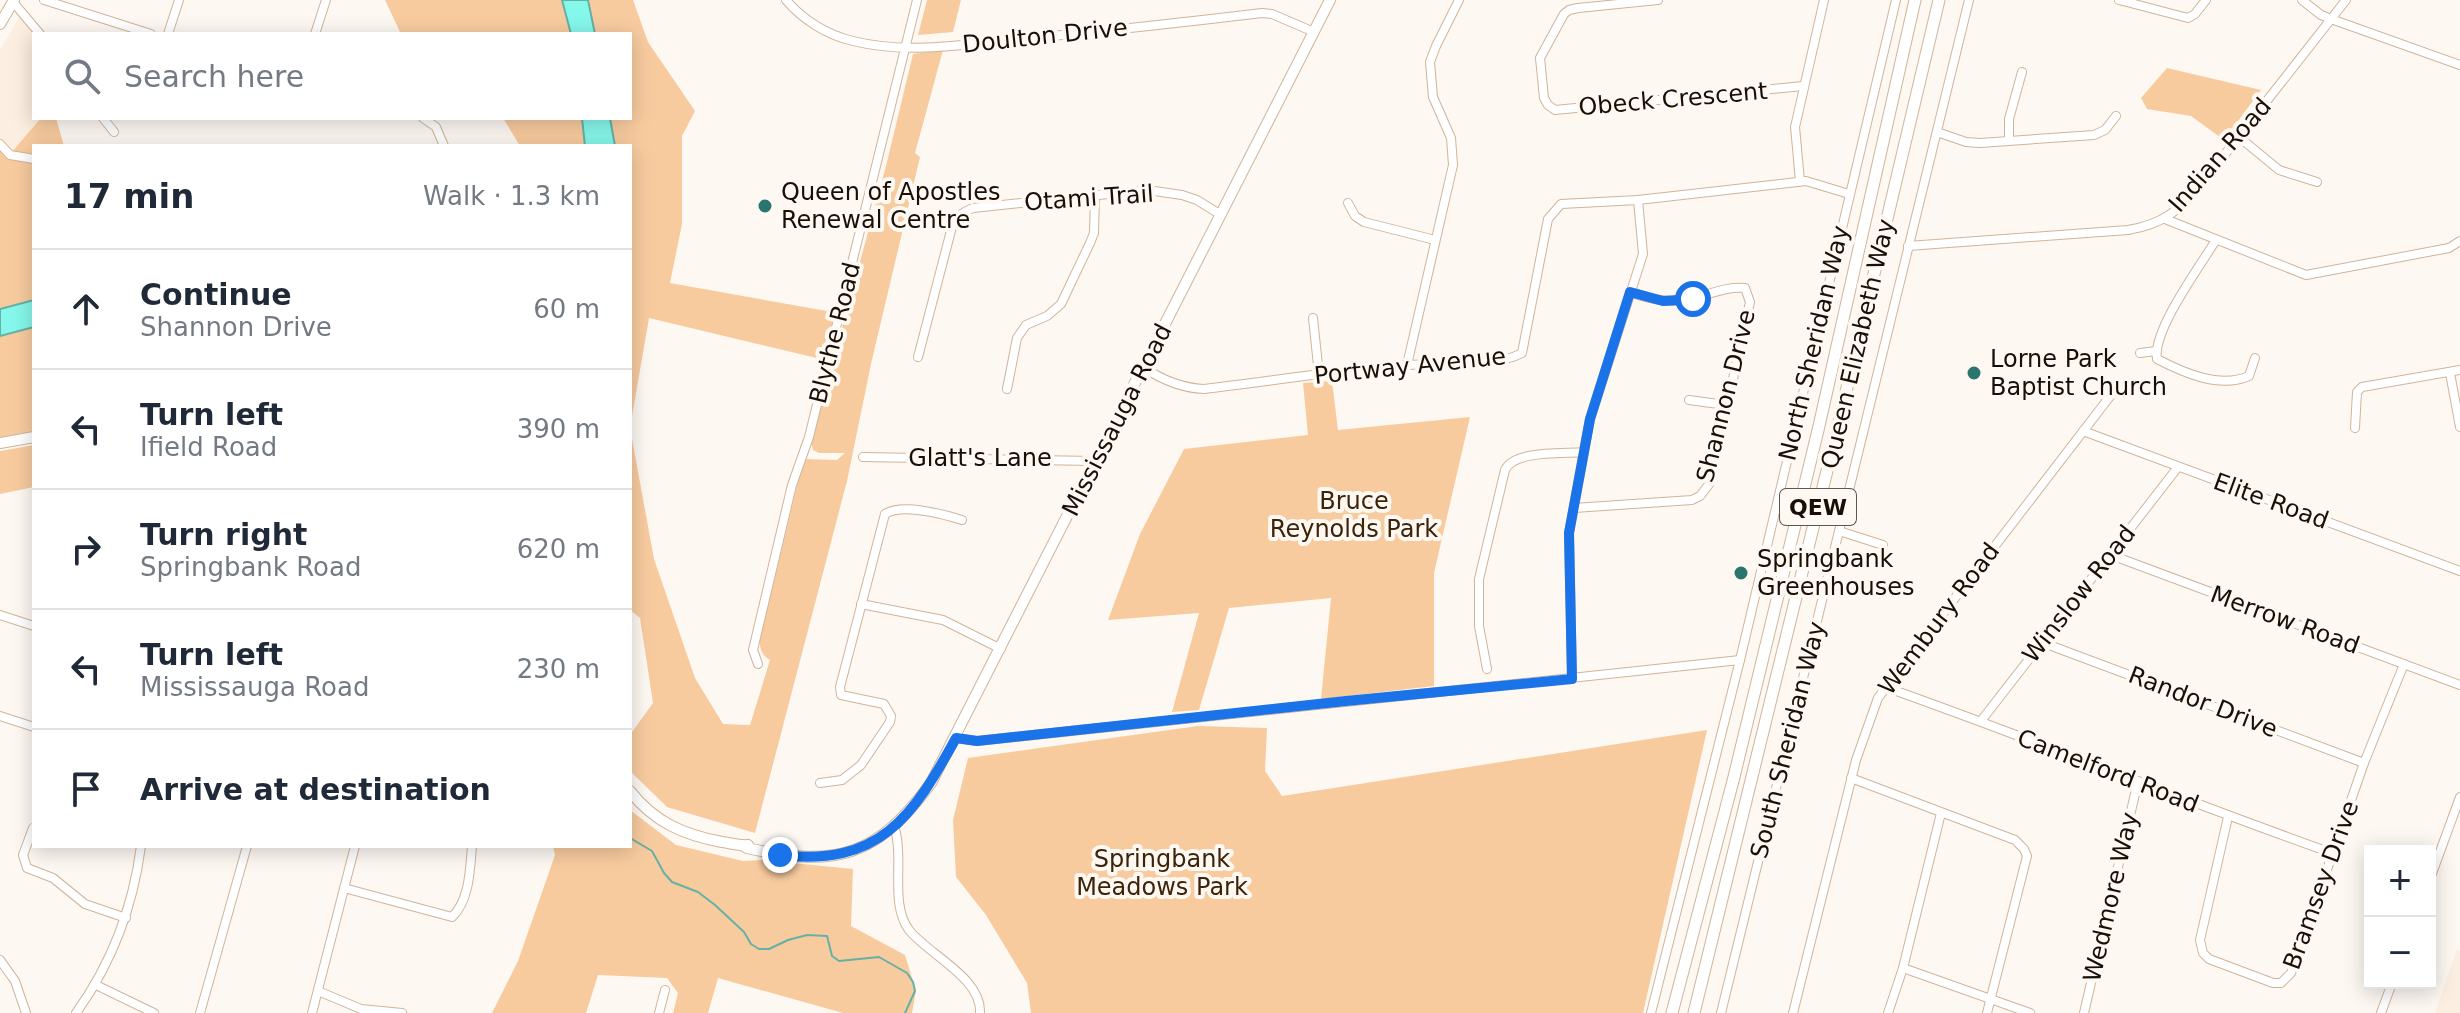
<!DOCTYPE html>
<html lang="en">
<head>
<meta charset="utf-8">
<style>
	:root { --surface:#fff; --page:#f2f2f3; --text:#1f2937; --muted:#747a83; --line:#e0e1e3 }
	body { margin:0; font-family:"DejaVu Sans",sans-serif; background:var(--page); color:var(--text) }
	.controls { position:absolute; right:24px; bottom:24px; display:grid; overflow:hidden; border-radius:0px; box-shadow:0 4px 20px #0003 }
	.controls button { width:72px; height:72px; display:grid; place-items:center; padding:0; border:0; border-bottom:2px solid var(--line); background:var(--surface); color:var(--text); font:40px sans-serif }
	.stop { position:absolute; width:24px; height:24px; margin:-18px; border:6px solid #1a73e8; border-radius:50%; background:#fff }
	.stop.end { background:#1a73e8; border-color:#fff; box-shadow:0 2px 8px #0008 }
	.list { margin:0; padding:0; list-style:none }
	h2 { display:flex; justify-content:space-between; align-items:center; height:104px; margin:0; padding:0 32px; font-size:34px }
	h2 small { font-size:26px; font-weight:400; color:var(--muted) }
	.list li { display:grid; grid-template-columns:52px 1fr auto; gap:24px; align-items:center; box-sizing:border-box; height:120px; padding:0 32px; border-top:2px solid var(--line) }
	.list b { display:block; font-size:30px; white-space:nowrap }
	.list p { margin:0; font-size:26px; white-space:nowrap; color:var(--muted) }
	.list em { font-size:26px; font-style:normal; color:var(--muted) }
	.icon { flex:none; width:44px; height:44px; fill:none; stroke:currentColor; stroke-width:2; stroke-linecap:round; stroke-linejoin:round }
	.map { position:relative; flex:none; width:2460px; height:1013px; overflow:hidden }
	.search { position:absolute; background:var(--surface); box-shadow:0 4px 20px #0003; left:32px; top:32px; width:600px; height:88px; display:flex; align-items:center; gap:20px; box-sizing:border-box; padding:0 28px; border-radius:0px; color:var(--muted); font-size:30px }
	.panel { position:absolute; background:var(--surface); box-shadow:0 4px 20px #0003; left:32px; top:144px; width:600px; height:704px; border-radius:0px }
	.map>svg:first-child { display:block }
</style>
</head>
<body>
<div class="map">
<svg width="2460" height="1013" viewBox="0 0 2460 1013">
	<rect width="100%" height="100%" fill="#fef8f3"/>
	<g fill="#fceee0">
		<polygon points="20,16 34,34 34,118 41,118 11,153 0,139 0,50"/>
		<polygon points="2457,949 2460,950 2460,1013 2435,1013"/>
	</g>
	<g fill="#f8cb9f">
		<polygon points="385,0 562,0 571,34 401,34"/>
		<path d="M588,0H633L648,42L695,111L682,136V224L670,283L838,313L825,360L649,318L630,428L654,559L695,678L723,724L750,725L770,660C763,656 759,649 760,640L802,465L805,459L837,460L845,453H819L813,450L811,442L886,166L913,54L943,50L915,153L920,157L871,364L847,481L755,833L667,807L630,771L632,732L653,703L640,618L630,610V146H615L610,118H630V34H595Z"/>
		<polygon points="927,0 961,0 953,32 918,35"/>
		<polygon points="2167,68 2261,90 2224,140 2191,116 2147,109 2141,98"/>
		<polygon points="41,118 56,118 64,146 34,146 34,300 0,309 0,151 6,157 11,153"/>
		<polygon points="503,118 582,118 585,146 520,146"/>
		<polygon points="34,327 34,432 0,438 0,336"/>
		<polygon points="1332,381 1338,430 1470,417 1434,573 1434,686 1321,699 1331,598 1229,608 1199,710 1172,712 1199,613 1108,620 1140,534 1184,449 1308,435 1303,383"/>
		<polygon points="34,445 34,487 0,494 0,451"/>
		<polygon points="1198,726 1267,728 1265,771 1282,796 1707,730 1643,1013 1031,1013 1027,983 986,915 956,877 953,820 968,758"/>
		<polygon points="630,810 676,845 743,861 762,860 853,869 851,926 905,955 916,991 912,1013 843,1013 718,978 708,1013 673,1013 678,993 667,978 598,975 586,1013 492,1013 518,961 555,855 553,846 630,846"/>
	</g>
	<g fill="#86f7eb" stroke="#65b1a6" stroke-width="2">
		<polygon points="562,0 588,0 595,34 571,34"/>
		<polygon points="582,118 610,118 615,146 585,146"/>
		<polygon points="34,300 34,327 0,336 0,309"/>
	</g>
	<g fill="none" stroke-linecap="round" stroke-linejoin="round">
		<polyline stroke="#65b1a6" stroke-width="2" points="630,838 652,851 664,873 672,882 698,892 715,905 744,932 751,944 759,949 769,949 788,940 807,935 827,936 832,956 839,961 879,957 907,973 913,982 915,991 905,1013"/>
		<defs>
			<g id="minor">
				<polyline points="44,0 151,34"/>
				<path d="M786,0C803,20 827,35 853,41C905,54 959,45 1012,40C1095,32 1179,23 1262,13L1272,14L1314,32"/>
				<polyline points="1658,0 1578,8 1569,10 1564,14 1540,58 1544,98 1548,105 1555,110 1803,86"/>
				<polyline points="2119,0 2188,18 2195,14 2206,0"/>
				<polyline points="2302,0 2321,15 2331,19 2460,65"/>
				<polyline points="13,2 40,34"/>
				<polyline points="168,34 179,0"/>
				<polyline points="315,34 326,0"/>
				<polyline points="103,118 114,132"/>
				<polyline points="423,118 436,127 444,146"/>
				<polyline points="1937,132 1966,142 1980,143 2094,135 2105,130 2116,116"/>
				<polyline points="2239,137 2279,170 2317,182"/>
				<polyline points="2009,140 2009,119 2022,72"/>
				<polyline points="0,144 10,155 34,159"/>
				<polyline points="1800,181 1795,127 1824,0"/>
				<polyline points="1348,203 1355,216 1364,222 1435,240"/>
				<polyline points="2165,219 2306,275 2449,248 2460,241"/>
				<path d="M2216,240C2200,266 2152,331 2157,359C2184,373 2220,389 2249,376L2255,358"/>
				<path d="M1908,246L2128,230C2164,224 2177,211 2200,186L2346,0"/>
				<polyline points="1313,318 1319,375"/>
				<polyline points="2140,353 2156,351"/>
				<path d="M918,357L953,223C958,215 964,212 973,208L1147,190L1182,195L1197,200L1221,215"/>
				<polyline points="1407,365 1453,165 1451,138 1433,97 1430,62 1436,46 1459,0"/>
				<path d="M1143,367C1162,380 1182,388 1204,389C1271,381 1339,370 1406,365C1438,362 1495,368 1522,353L1548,219L1561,204L1638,200L1806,181L1849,194"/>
				<polyline points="2450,373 2460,427"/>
				<polyline points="1007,389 1017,338 1026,325 1047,316 1061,304 1090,243 1094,233 1095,196"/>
				<polyline points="1689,400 1726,405"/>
				<polyline points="2355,428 2357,392 2362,387 2460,370"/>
				<polyline points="2083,431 2460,571"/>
				<polyline points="863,457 1096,461"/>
				<path d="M1574,508L1692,500L1700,496L1710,483L1750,302L1745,288C1728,286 1711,294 1694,298C1672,304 1652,300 1630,292"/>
				<polyline points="1839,531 1883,545"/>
				<polyline points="2111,555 2460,685"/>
				<polyline points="861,604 943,620 1001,649"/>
				<polyline points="0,615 34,626"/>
				<polyline points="2041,642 2364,763"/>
				<polyline points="758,664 753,650 792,485 809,437 917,0"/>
				<path d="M1487,669L1479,626V579L1505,470C1514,450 1563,454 1584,452"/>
				<polyline points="1572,679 1569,533 1590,419 1643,254 1638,200"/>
				<path d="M1885,687C2035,740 2182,800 2332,853"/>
				<polyline points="0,716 34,727"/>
				<polyline points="1981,721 2178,467"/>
				<polyline points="956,738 977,741 1740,660"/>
				<polyline points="1851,778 2015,840 2024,849 2027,856 1987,1013"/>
				<path d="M820,783L842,780L861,765L890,722L891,716L884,704L841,695L840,687L885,514C903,503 942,514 962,520"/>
				<polyline points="2228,817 2200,940 2203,953 2209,959 2273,983 2281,983 2291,973 2364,763 2404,664"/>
				<path d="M894,826C905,858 889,903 909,930C929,955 982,978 980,1013"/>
				<polyline points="33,828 23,855 27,868 53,878 85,904 126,918"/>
				<polyline points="2430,879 2460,797"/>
				<path d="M344,888L452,917C470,900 470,868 472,846"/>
				<polyline points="0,960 15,981 26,1013"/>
				<polyline points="1903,968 2030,1013"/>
				<polyline points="96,985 154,1013"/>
				<polyline points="318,991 361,1009 402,1013"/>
				<path d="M76,1013C112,963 133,907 141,846"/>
				<polyline points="200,1013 247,846"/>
				<polyline points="312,1013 355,846"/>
				<polyline points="659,1013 665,990"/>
				<polyline points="1651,1013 1740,660 1896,0"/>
				<polyline points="1721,1013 1969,0"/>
				<polyline points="1793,1013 1856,760 1878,698 2111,395"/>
				<polyline points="1888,1013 1903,968 1941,813"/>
				<polyline points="2084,1013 2138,781"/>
				<polyline points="2381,1013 2392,983"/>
			</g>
			<g id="major">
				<polyline points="0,24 14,0"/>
				<polyline points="0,443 34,437"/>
				<path d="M630,791C654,822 684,835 722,842C731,843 739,846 748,845"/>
				<path d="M744,846L747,848C836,868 877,857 931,783L1330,0"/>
			</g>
			<g id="highway">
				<polyline points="1672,1013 1734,777 1819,426 1915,0"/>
				<polyline points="1694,1013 1836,434 1939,0"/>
			</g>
		</defs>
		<use href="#minor" stroke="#d0b499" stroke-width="10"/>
		<use href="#major" stroke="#d0b499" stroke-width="12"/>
		<use href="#highway" stroke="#d0b499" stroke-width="13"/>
		<use href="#minor" stroke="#fff" stroke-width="8"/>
		<use href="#major" stroke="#fff" stroke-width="10"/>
		<use href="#highway" stroke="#fff" stroke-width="11"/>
	</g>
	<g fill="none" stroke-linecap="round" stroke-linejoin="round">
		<path stroke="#1a73e8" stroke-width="10" d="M780,855C879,867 913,817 956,738L977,741L1346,701L1572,679L1569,533L1590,419L1630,292L1663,301L1693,299"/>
	</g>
	<g fill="#2c746e" stroke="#fef8f3" stroke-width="3">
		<circle cx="765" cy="206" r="8"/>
		<circle cx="1974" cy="373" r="8"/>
		<circle cx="1741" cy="573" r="8"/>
	</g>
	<g text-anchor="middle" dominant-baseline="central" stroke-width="8" stroke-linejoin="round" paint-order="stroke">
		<rect fill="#fef8f3" stroke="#5e554d" stroke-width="2" x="1780" y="489" width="76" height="36" rx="6"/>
		<g font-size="22" font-weight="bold" fill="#190f06">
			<text x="1818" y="507">QEW</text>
		</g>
		<g font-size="24" fill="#190f06" stroke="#fef8f3">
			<text transform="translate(1045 36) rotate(-6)">Doulton Drive</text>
			<text transform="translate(1673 99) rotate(-5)">Obeck Crescent</text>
			<text transform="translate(2220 155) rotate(-49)">Indian Road</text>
			<text transform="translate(1089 198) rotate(-4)">Otami Trail</text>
			<text transform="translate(835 333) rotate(-76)">Blythe Road</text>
			<text transform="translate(1814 343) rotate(-77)">North Sheridan Way</text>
			<text transform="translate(1858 344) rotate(-77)">Queen Elizabeth Way</text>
			<text transform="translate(1410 366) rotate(-6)">Portway Avenue</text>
			<text transform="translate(1726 396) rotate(-76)">Shannon Drive</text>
			<text transform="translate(1117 420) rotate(-63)">Mississauga Road</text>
			<text x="980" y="458">Glatt's Lane</text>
			<text transform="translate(2271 501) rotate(20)">Elite Road</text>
			<text transform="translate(2079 594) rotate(-52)">Winslow Road</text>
			<text transform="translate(1939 619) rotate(-53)">Wembury Road</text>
			<text transform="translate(2285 620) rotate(20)">Merrow Road</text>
			<text transform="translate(2203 702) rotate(21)">Randor Drive</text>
			<text transform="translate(1788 740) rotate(-76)">South Sheridan Way</text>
			<text transform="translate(2108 771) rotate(21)">Camelford Road</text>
			<text transform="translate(2321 885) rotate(-70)">Bramsey Drive</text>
			<text transform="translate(2111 897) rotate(-77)">Wedmore Way</text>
		</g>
		<g font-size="24" fill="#190f06" stroke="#fef8f3" text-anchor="start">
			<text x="781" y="192">Queen of Apostles<tspan x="781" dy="28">Renewal Centre</tspan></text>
			<text x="1990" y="359">Lorne Park<tspan x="1990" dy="28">Baptist Church</tspan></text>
			<text x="1757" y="559">Springbank<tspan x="1757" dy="28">Greenhouses</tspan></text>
		</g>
		<g font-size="24" fill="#3d2409" stroke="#fef8f3">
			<text x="1354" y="501">Bruce<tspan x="1354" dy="28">Reynolds Park</tspan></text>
			<text x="1162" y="859">Springbank<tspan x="1162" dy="28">Meadows Park</tspan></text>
		</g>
	</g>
</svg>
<div class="controls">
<button>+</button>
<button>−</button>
</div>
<div class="stop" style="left:1693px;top:299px"></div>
<div class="stop end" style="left:780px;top:855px"></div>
<div class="search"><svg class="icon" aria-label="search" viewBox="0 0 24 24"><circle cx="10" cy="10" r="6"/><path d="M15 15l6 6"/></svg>Search here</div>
<section class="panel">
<h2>17 min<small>Walk · 1.3 km</small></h2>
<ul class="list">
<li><svg class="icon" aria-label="ahead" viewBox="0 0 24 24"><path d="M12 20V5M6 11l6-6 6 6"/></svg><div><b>Continue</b><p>Shannon Drive</p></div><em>60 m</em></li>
<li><svg class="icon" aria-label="left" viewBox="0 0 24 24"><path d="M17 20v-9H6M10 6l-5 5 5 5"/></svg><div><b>Turn left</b><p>Ifield Road</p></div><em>390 m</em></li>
<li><svg class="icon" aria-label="right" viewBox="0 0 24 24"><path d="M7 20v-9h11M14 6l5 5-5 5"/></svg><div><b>Turn right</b><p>Springbank Road</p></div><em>620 m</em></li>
<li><svg class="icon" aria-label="left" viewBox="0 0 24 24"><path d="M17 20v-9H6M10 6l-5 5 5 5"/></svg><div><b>Turn left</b><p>Mississauga Road</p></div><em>230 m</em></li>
<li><svg class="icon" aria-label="arrive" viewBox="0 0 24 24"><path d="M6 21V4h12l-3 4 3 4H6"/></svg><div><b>Arrive at destination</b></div></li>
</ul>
</section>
</div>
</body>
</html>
